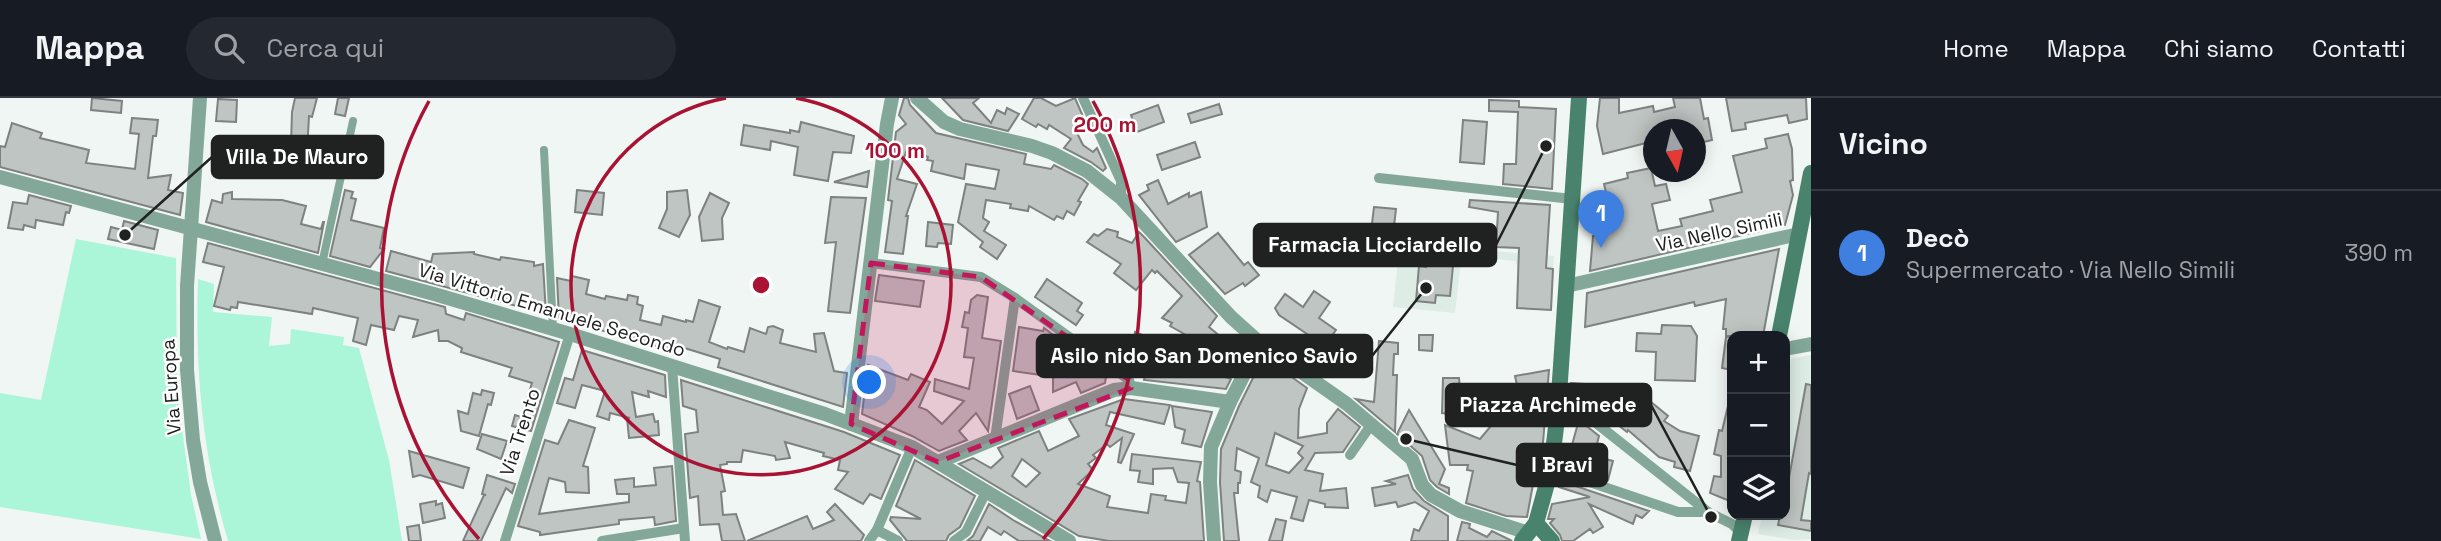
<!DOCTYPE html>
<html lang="it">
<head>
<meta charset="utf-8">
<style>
	:root { --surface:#171b24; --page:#242831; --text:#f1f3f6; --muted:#9ea1a6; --line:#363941; --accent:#d18e9e }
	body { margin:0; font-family:"Space Grotesk",sans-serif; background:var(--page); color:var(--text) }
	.controls { position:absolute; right:21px; bottom:21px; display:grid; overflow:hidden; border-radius:14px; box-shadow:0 4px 18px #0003 }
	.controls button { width:63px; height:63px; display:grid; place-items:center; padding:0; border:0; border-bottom:2px solid var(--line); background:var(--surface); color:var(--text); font:35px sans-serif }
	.compass { position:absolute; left:1643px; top:21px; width:63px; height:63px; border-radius:50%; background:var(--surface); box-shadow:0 4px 18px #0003; rotate:172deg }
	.you { position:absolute; left:870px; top:285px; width:24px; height:24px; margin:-18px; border:5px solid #fff; border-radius:50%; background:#1a73e8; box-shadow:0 0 0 10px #1a73e833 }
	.badge { display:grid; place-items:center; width:46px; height:46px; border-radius:50%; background:var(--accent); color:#fff; font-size:23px; font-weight:700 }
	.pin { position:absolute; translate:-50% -58px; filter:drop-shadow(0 2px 4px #0008) }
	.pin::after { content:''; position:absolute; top:37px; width:24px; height:21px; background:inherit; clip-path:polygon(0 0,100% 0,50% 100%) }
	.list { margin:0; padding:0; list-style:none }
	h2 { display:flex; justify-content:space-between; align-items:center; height:91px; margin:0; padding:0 28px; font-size:30px }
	h2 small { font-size:23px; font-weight:400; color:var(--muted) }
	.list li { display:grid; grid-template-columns:46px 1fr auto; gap:21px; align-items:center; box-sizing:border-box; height:126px; padding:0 28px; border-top:2px solid var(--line) }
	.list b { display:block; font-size:26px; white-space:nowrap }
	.list p { margin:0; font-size:23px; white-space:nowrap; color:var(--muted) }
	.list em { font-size:23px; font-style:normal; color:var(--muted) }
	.icon { flex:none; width:38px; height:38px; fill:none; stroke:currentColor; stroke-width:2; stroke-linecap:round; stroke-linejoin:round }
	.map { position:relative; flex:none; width:1811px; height:443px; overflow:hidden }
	header { display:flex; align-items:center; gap:42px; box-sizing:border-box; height:98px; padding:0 35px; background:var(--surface); border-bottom:2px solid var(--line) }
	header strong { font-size:33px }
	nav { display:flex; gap:38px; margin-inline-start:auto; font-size:24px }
	.search { width:490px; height:63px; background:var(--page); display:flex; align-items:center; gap:18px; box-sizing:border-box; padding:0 24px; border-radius:38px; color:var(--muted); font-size:26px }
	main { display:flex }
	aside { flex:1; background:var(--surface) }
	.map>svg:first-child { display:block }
</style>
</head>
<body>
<header>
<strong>Mappa</strong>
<div class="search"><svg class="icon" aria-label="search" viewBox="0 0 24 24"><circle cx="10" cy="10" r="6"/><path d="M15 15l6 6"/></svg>Cerca qui</div>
<nav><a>Home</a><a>Mappa</a><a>Chi siamo</a><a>Contatti</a></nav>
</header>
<main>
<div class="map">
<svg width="1811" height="443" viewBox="0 0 1811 443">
	<rect width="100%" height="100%" fill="#f0f6f3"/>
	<g fill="#deece6">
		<polygon points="1400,145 1554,158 1553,171 1518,169 1515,163 1467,158 1461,163 1455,215 1393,209"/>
		<polygon points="1811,257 1811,441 1793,442 1758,436 1762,417 1785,417 1785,295 1791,261"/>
	</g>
	<g fill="#abf5d8">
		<polygon points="76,141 176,160 177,294 191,397 201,441 0,409 0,295 41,302"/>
		<path d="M198,181L214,186L213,214L272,219L269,248L290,246L291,231L344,239L343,247L359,250L389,362L402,443H228C202,354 195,274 198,181Z"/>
	</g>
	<g fill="#bfc5c2" stroke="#7d8280" stroke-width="2" fill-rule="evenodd">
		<polygon points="92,0 122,3 121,15 91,12"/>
		<polygon points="295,0 317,0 312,19 309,18 306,73 290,67 280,68 279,47 291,46 292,14"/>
		<polygon points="338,0 349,0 345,18 335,16"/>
		<polygon points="904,0 908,0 910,7 936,35 1026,56 1024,66 1051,71 1054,67 1082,81 1088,86 1078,103 1081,104 1074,117 1067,113 1063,121 1057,118 1054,122 1029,108 1028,113 1010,110 1011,106 986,102 983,120 989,124 984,133 1006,147 997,161 980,149 983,144 958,124 966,86 995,91 999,72 966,66 964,81 931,73 933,63 927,62 928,59 907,51 897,81 917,86 906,118 908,118 903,156 885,154 892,103 888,102 896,34 906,26 899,17"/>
		<polygon points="942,0 979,0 973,5 991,25 997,12 1005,16 1007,10 1019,16 1008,33 963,22"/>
		<polygon points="1034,0 1041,0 1056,8 1075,0 1088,30 1077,35 1083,47 1093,54 1097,50 1106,70 1103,73 1091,64 1064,50 1071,41 1049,27 1047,31 1038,26 1036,29 1022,21"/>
		<polygon points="1600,0 1619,0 1619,15 1653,8 1654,14 1675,9 1673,0 1700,0 1704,21 1708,20 1712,42 1696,46 1696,32 1688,32 1687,27 1654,32 1654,43 1603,56 1597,28"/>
		<polygon points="1726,0 1806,0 1807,21 1789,25 1787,17 1745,25 1746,31 1732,33"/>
		<polygon points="218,1 237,2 236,24 216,23"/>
		<polygon points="1489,2 1519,3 1519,9 1556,11 1552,91 1503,86 1504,66 1516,66 1518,14 1489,13"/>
		<polygon points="1219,6 1222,16 1191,25 1188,16"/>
		<polygon points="1158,7 1164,24 1137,34 1131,17"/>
		<polygon points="132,20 158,22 156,38 153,38 148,80 171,77 168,92 183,95 180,117 0,69 0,48 5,49 12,25 42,35 40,40 89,52 86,65 135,71 139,36 130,35"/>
		<polygon points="1463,22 1487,24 1484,66 1460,64"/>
		<polygon points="801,24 854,38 851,55 833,54 828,83 794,77 798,49 771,43 770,52 741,47 744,27 790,35 790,32 799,34"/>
		<polygon points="1788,36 1792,51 1793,82 1790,83 1793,97 1785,127 1590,173 1593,138 1600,137 1598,129 1613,125 1604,86 1628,80 1627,75 1651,70 1655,88 1666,86 1670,102 1652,106 1658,133 1682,128 1680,121 1713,113 1710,102 1742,94 1733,58 1767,50 1765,41"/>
		<polygon points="1195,44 1200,59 1162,72 1157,57"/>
		<polygon points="869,73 867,89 834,84"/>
		<polygon points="1158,82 1168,106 1189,95 1189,99 1201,94 1207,129 1176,144 1139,97 1149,92 1147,87"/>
		<polygon points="345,92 353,94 351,100 356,101 351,122 384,130 380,150 384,151 370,169 330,158"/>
		<polygon points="577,92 604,95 602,117 575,114"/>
		<polygon points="687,92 690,117 679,139 659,130 667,111 667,94"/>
		<polygon points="232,94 232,101 282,102 306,108 301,126 321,131 323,124 324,124 318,155 206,124 212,102 222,105 223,96"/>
		<polygon points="710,95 729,105 722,120 723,141 702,143 699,119"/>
		<polygon points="29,97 71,108 69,115 66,114 63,127 36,122 35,130 24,127 23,132 8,130 13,104 27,106"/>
		<polygon points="831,99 866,100 850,215 828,213 836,144 825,145"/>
		<polygon points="1470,102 1550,107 1546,170 1553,171 1551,212 1517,210 1519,150 1496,149 1498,114 1469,109"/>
		<polygon points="1374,109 1396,111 1392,145 1370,142"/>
		<polygon points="124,123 158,132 154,151 108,141 111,129 122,132"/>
		<polygon points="928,124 953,127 951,146 938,145 937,149 926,148"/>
		<polygon points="1107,131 1118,134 1117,139 1132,145 1139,134 1145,140 1217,218 1209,229 1227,244 1246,252 1237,269 1218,260 1220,256 1170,228 1172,225 1162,220 1182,198 1157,173 1155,175 1152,172 1136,192 1114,175 1121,166 1087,144 1094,136 1098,138"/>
		<polygon points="1218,135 1244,167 1248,164 1259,177 1245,188 1243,185 1225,196 1189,157"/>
		<polygon points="208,145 445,209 446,216 464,222 466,215 559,244 531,333 512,328 515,317 521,319 532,285 509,278 512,270 461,254 462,250 448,243 439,243 438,232 413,239 418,222 399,218 394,232 371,227 366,247 353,243 358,220 313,210 312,216 238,204 237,210 231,209 230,212 214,208 224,169 203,164"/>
		<polygon points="1779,151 1763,238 1726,238 1726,231 1723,231 1726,201 1695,208 1694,204 1585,229 1587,195"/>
		<polygon points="391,153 431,164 433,156 474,154 474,156 500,162 501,159 534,164 534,168 543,166 546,216 386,173"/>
		<polygon points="1427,156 1454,158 1450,198 1436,197 1435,205 1416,203 1419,168 1426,169"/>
		<polygon points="879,177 924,183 920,209 875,203"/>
		<polygon points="572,178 589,182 586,196 605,201 606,198 627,202 628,197 638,199 637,206 643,208 640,222 661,227 663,218 686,224 686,222 693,224 699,202 720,209 709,244 727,251 728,249 744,254 750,230 766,236 768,229 773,228 783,232 780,245 816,254 814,236 824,235 834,273 847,275 843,309 718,269 720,261 678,248 676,254 559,220 557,180 571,183"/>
		<polygon points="1047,181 1082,205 1077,213 1083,217 1076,227 1035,199"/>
		<polygon points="1314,193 1330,204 1319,220 1336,232 1331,239 1334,242 1329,249 1322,246 1279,217 1275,210 1285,196 1303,209"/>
		<polygon points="977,197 988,199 982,240 1001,243 988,333 976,315 959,333 967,342 939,353 912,338 862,316 868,267 908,282 911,276 930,284 919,309 927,312 942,326 964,303 934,293 935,281 969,291 974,260 964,259 968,230 962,229 965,214 969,215 971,202"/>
		<polygon points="1662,227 1691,228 1697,238 1695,283 1655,282 1656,254 1636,253 1637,235 1661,236"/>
		<polygon points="1019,229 1043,233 1044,230 1064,245 1063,277 1083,268 1087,279 1102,273 1106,279 1105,285 1081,295 1076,284 1053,294 1053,280 1055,279 1013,273"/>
		<polygon points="1135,234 1179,252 1173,262 1231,281 1226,291 1144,282 1147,270 1134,264 1140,246 1134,244"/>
		<polygon points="1419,237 1433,237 1432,253 1419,252"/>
		<polygon points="1726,239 1732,239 1732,272 1722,270"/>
		<polygon points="1379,243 1398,245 1398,256 1394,256 1393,277 1397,277 1395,334 1356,301 1374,304"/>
		<polygon points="582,252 665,277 666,299 648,293 649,299 632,294 636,319 653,316 655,324 658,323 659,337 629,340 627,320 630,320 610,315 609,322 597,318 605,293 582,287 575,310 557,305 565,280 573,282"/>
		<path d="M1262,262L1275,267L1307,290L1299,311L1298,340L1327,335V325L1338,311L1360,329L1343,354L1315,355L1305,372L1323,376L1320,393L1346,390L1348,410L1325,409V406L1309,402L1303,423L1291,420L1297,399L1271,392L1267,404L1258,399L1260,388L1251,384L1259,360L1237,350L1235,372L1241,374L1240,385H1238V395H1234L1239,443H1224L1220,384L1221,351L1239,308ZM1275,335L1303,348L1298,355L1303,360L1289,375L1266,367Z"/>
		<polygon points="1549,272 1541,369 1536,370 1527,419 1506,418 1466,405 1473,373 1467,372 1468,367 1450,367 1445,327 1480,341 1496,322 1442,315 1443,280 1459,280 1461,303 1478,306 1481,302 1500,318 1519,296 1515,278"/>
		<polygon points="681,282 844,334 900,357 881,401 870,396 863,406 835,391 848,374 838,372 840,362 823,358 824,355 785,344 790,360 776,362 775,358 743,352 741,364 727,364 727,366 720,367 725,393 721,394 723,417 736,416 745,443 722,443 719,426 700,427 698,398 690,400 685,336 698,334 696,312 683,308"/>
		<polygon points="1571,285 1611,288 1612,311 1624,296 1644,312 1651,304 1668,318 1664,323 1680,333 1699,338 1690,373 1674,369 1675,364 1659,359 1628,332 1627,334 1605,317 1604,321 1585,306 1570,305"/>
		<polygon points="1806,286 1811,287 1811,376 1809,375 1801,422 1811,423 1811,433 1778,427 1780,418 1785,417 1785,402"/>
		<polygon points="1030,288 1039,312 1017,321 1009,296"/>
		<polygon points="482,292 494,295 491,307 488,306 479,338 461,333 458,313 468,316 473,295 481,297"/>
		<path d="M1124,301L1170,307L1164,326L1110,314L1106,327L1134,336L1121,365L1118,364L1122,340L1110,349L1107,346L1093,357L1096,360L1088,366L1093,372L1078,386L1110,398L1107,409L1148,415L1151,396L1166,398L1165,402L1186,405L1189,385L1178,384L1173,370L1153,371V386L1138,384L1140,373L1130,372L1132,356L1201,364L1197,383L1200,384L1204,443H1109L1079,438L959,366L973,360L991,370L1003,359L998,350L1039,333L1048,353L1079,338L1069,321ZM1022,361L1040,375L1026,389L1012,378Z"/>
		<polygon points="1172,308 1212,314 1201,349 1182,345 1185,332 1175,329"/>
		<polygon points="1728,308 1732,309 1732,404 1710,395 1714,378 1721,379 1721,358 1714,356 1719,332 1722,333"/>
		<polygon points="1409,312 1445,371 1439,386 1449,390 1449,396 1437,389 1430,382 1422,358 1397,336"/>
		<polygon points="569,322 595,330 583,368 588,369 589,395 566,394 565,384 549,380 539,416 629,404 629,396 617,396 615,382 634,380 634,389 656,387 654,370 672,368 676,423 655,427 654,419 619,422 619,426 540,437 540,434 518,428 545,342 558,346"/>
		<polygon points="1579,322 1599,338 1594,358 1613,363 1608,382 1566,368"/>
		<polygon points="482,336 507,343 501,361 477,351"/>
		<polygon points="409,353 469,370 463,390 420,377 413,379"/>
		<polygon points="915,362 975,398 960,429 949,437 946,443 907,443 890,422 891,419 921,421 896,408"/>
		<polygon points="487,377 515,386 512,395 506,390 481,443 463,443 484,397 486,397 482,396"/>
		<polygon points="1408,377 1413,391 1424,403 1448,418 1448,443 1411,443 1414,431 1419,433 1429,413 1415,404 1398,409 1396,404 1375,408 1372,390 1396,386 1386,383"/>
		<polygon points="1561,383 1649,413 1642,420 1636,417 1633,426 1589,406 1603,429 1593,435 1590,431 1573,443 1562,443 1560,437 1550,425 1554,421 1548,421 1552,406 1590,399 1559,389"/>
		<polygon points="436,403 436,407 442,405 445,420 423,425 420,406"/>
		<polygon points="835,406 864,437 861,443 747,443 807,418 813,431 834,422 827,414"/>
		<polygon points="989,406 1013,422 1050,443 1019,443 1004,433 1001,437 988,429 980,443 967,443 973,438"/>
		<polygon points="1276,421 1286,423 1282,443 1269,443"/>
		<polygon points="1462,424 1470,426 1469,430 1487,439 1492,433 1512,443 1457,443"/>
		<polygon points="419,427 421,443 409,443 407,429"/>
	</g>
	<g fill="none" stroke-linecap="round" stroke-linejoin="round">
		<g stroke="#83a899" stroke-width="8">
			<polyline points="544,52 553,231"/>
			<polyline points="322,166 353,23"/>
		</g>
		<g stroke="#83a899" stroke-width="10">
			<polyline points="1083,0 1121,83 1121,100"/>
			<polyline points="1379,80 1572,101"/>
			<polyline points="871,165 981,179 1015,200 1129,282 1131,290"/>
			<polyline points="672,268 685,443"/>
			<polyline points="1558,312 1581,313 1708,414 1732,426 1741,435"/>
			<polyline points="995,341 1015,200"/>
			<polyline points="1350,357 1371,327"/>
			<polyline points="1551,371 1678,414 1708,414"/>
			<polyline points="877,432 898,443"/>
			<polyline points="505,443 570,236"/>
			<polyline points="602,443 684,430"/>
			<polyline points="869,443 877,432 912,349"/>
			<polyline points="954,443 966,434 986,394"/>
		</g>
		<g stroke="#83a899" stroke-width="14">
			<polyline points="200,0 187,188 187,272 193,342 200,384 215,443"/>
			<polyline points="917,0 944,24 960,31 1032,48 1052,55 1087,73 1121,100 1231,219 1260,245 1347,306 1412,361 1422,387 1431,397 1460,413 1529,435"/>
			<polyline points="0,79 434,196 570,236 825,316 912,349 1069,443"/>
			<polyline points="1566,188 1799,136"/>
			<polyline points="1785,251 1811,246"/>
			<polyline points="851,326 887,26 892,0"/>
			<polyline points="938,364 1114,292 1131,290 1230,304"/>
			<polyline points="1214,443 1210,384 1211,349 1230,304 1260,245"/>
		</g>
		<g stroke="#49836d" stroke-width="16">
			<polyline points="1779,238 1811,75"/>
			<polyline points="1536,425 1552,443"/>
			<polyline points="1522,443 1536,425 1551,371 1558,312 1579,0"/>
			<polyline points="1739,443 1745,417"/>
		</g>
	</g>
	<path fill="#c2185b" fill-opacity="0.2" stroke="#c2185b" stroke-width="5" stroke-dasharray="14 9" stroke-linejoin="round" d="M871,165L981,179L1129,282L1131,290L938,364L851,326Z"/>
	<g fill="none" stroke="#a91233" stroke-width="3.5">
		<path d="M796 0A190 190 0 1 1 726 0"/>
		<path d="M479 441A380 380 0 0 1 429 3M1093 3A380 380 0 0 1 1043 441"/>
	</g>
	<g text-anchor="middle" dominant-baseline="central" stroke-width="5" stroke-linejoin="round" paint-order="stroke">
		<g font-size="19" fill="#202221" stroke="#fff">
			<text transform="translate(1719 134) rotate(-12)">Via Nello Simili</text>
			<text transform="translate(552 212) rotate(17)">Via Vittorio Emanuele Secondo</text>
			<text transform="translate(171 289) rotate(-94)">Via Europa</text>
			<text transform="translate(520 334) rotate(-72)">Via Trento</text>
		</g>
	</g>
	<circle cx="761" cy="187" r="10" fill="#a91233" stroke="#fff" stroke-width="3.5"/>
	<g font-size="21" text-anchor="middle" font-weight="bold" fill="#a91233" stroke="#fff" stroke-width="5" stroke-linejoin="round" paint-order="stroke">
		<text x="1105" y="34">200 m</text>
		<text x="895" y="60">100 m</text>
	</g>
	<path fill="none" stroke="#202221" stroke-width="2.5" d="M125 137L212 59M1546 48L1496 147M1426 190L1372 258M1711 419L1651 307M1406 341L1517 367"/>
	<g fill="#202221" stroke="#fff" stroke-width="2.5">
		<circle cx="125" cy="137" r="7"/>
		<circle cx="1546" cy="48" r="7"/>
		<circle cx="1426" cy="190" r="7"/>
		<circle cx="1711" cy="419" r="7"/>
		<circle cx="1406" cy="341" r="7"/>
	</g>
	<g fill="#202221" stroke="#202221" stroke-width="2.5">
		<rect x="212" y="38" width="171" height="42" rx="7"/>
		<rect x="1254" y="126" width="242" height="42" rx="7"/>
		<rect x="1037" y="237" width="335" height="42" rx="7"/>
		<rect x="1446" y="286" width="205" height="42" rx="7"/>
		<rect x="1517" y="346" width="90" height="42" rx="7"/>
	</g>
	<g font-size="21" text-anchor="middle" font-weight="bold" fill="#fff">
		<text x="297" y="66">Villa De Mauro</text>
		<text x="1375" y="154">Farmacia Licciardello</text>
		<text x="1204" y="265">Asilo nido San Domenico Savio</text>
		<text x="1548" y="314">Piazza Archimede</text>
		<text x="1562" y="374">I Bravi</text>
	</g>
</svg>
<div class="controls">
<button>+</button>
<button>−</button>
<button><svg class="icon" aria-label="layers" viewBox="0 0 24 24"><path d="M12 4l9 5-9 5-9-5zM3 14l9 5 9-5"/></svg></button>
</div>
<svg class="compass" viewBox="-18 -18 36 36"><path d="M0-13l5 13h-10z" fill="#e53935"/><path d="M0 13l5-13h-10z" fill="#9ea1a6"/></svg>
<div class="you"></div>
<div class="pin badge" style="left:1601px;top:150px;background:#3f7fe0">1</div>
</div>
<aside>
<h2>Vicino<small></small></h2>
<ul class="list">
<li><span class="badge" style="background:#3f7fe0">1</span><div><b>Decò</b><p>Supermercato · Via Nello Simili</p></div><em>390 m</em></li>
</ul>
</aside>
</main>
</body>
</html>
